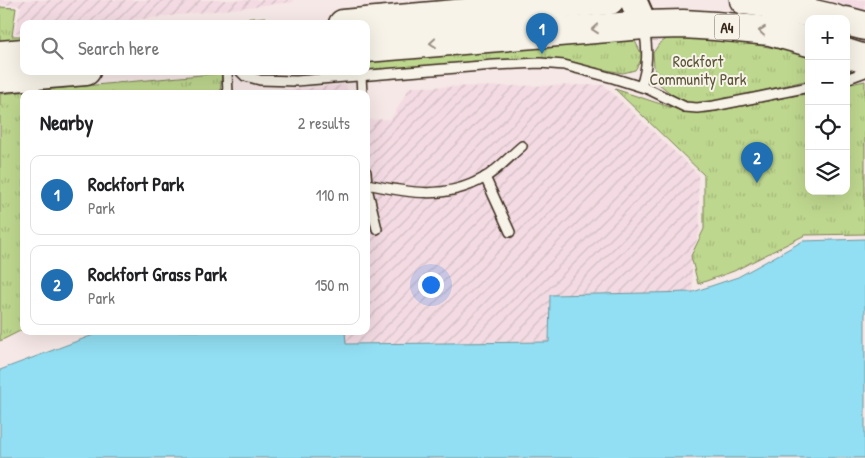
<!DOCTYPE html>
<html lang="en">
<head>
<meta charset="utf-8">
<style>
	:root { --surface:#fff; --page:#f2f2f2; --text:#202124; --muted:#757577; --line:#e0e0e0; --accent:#1f6fb2 }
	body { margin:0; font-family:"Patrick Hand",sans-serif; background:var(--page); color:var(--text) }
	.controls { position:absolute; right:15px; top:15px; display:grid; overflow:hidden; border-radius:10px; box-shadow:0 5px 20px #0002 }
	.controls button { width:45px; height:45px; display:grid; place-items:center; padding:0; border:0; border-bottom:1px solid var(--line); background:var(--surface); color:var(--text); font:25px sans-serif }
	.you { position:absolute; left:430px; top:284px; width:18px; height:18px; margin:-12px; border:4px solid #fff; border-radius:50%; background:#1a73e8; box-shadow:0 0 0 8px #1a73e833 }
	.badge { display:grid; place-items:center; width:32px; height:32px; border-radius:50%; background:var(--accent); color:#fff; font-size:16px; font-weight:700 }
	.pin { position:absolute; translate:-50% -41px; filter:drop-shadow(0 1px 2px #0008) }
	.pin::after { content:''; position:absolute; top:26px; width:18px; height:15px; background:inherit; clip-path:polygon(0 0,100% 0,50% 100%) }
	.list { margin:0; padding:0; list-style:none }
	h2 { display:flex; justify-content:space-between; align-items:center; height:65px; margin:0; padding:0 20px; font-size:21px }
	h2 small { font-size:16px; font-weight:400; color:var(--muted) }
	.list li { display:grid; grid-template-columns:32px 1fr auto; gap:15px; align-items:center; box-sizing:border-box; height:80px; margin:0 10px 10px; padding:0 10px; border:1px solid var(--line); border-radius:10px }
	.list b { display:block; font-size:19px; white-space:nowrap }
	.list p { margin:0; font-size:16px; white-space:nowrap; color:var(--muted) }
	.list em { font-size:16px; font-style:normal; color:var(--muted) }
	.icon { flex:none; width:28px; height:28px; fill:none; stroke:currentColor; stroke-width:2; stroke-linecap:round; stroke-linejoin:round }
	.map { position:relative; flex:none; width:865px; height:458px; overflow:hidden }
	.search { position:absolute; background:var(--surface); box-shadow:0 5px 20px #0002; left:20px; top:20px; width:350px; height:55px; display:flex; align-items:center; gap:12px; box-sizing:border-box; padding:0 18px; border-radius:10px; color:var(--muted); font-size:19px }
	.panel { position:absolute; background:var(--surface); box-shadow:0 5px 20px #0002; left:20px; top:90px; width:350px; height:245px; border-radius:10px }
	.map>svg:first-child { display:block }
</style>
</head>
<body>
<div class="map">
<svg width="865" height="458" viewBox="0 0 865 458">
	<defs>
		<pattern id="industrial-furrows" width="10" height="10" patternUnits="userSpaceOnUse" patternTransform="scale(1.25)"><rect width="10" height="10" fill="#f4dbe3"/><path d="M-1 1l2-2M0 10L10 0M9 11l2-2" fill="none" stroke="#d2bcc2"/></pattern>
		<pattern id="park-tufts" width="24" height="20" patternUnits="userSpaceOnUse" patternTransform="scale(1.25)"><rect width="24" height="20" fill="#bed78e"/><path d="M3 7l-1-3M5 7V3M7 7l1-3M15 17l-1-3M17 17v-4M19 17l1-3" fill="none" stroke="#a4b97a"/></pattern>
	</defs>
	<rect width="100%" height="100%" fill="#f6e8e6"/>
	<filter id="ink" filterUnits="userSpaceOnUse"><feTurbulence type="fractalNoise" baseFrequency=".02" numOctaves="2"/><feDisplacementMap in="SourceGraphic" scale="10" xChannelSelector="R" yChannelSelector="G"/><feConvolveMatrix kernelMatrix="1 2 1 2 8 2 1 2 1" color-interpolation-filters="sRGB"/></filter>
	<g filter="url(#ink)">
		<polygon fill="#f4dbe3" points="830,0 865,0 865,11"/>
		<g fill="url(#industrial-furrows)">
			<polygon points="0,0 293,0 293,2 98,24 24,24 24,32 15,33 21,6 0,4"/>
			<polygon points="346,85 348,94 241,94 241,93"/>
			<polygon points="604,85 698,174 700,231 691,256 693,292 550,295 549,342 345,344 345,331 366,331 366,120 391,119 410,87"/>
		</g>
		<g fill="url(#park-tufts)" stroke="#7c8056">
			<polygon points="0,7 16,8 12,36 24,36 24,43 0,45"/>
			<polygon points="265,17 267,24 177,24"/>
			<polygon points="674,34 745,43 804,53 809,55 809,80 703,104 690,103 674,96 659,84 654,67 653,53 659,44"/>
			<polygon points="625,39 635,41 643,57 635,70 623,73 564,62 366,70 366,60"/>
			<polygon points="222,73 220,94 24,94 24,329 0,341 0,94"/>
			<polygon points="865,81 865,234 805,235 734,271 698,284 691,256 704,229 704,175 615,89 682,111 706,113 809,93 809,191 846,191 846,85"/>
		</g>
		<polygon fill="#92def2" stroke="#6f969d" points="865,239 865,458 0,458 0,370 104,331 345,331 346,344 549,342 550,295 693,292 738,277 803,241"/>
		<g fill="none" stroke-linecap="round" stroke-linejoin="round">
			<defs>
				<g id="service">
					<polyline points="227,71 228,94"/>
					<polyline points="240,71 245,76 260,80 296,81 494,65 540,63 564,65 613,78 648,89 685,107 697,108 714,106 809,87"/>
					<polyline points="361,76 362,94"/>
					<polyline points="846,79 865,72"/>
					<path d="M641,86C648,66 648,49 644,28"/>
					<path d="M366,172L367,184C409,193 445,200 484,178C498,170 510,156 522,146"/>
					<polyline points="485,177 510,232"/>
					<polyline points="366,184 377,229"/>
				</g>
				<polyline id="secondary" points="633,0 644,25"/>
				<g id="trunk">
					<polyline points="744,0 771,4 835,19"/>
					<polyline points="846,21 865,26"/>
					<polyline points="343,24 610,0"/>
					<polyline points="366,48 644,25 683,24 715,26 770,31 809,42"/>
					<polyline points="846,53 865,59"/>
					<polyline points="0,55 24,53"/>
					<polyline points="0,78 86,71"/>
				</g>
			</defs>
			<use href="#service" stroke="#3b2a1e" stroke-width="12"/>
			<use href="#secondary" stroke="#3b2a1e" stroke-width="30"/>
			<use href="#trunk" stroke="#3b2a1e" stroke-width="31"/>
			<use href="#service" stroke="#f7f3e8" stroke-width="9"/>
			<use href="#secondary" stroke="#f7f3e8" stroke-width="26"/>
			<use href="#trunk" stroke="#f7f3e8" stroke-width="28"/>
		</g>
		<defs><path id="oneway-chevron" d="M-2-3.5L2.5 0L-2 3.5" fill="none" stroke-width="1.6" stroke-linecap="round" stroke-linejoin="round" transform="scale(1.25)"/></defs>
		<g stroke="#998e83">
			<use href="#oneway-chevron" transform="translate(595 29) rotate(175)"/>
			<use href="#oneway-chevron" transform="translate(762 31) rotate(-174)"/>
			<use href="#oneway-chevron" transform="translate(433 43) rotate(175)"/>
		</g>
	</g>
	<g text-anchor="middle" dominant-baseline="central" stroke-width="4" stroke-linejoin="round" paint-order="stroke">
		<rect fill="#f7f3e8" stroke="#73665b" stroke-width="1" x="714.5" y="14.5" width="25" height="25" rx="4"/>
		<g font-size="15" font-weight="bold" fill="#3b2a1e">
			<text x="727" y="27">A4</text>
		</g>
		<g font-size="16" fill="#5c553a" stroke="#f7f3e8">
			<text x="698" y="61">Rockfort<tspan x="698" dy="18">Community Park</tspan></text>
		</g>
	</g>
</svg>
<div class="controls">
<button>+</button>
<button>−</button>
<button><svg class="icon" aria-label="locate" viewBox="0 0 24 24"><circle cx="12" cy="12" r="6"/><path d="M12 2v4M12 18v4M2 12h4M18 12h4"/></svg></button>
<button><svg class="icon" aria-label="layers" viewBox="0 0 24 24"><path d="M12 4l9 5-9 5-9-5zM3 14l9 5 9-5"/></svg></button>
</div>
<div class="you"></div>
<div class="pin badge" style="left:542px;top:54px">1</div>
<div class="pin badge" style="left:757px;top:183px">2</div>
<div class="search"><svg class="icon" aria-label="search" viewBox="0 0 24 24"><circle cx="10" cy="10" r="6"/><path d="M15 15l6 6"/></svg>Search here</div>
<section class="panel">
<h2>Nearby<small>2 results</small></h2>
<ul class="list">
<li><span class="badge">1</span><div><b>Rockfort Park</b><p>Park</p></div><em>110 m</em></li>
<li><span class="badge">2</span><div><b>Rockfort Grass Park</b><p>Park</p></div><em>150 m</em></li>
</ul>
</section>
</div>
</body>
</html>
